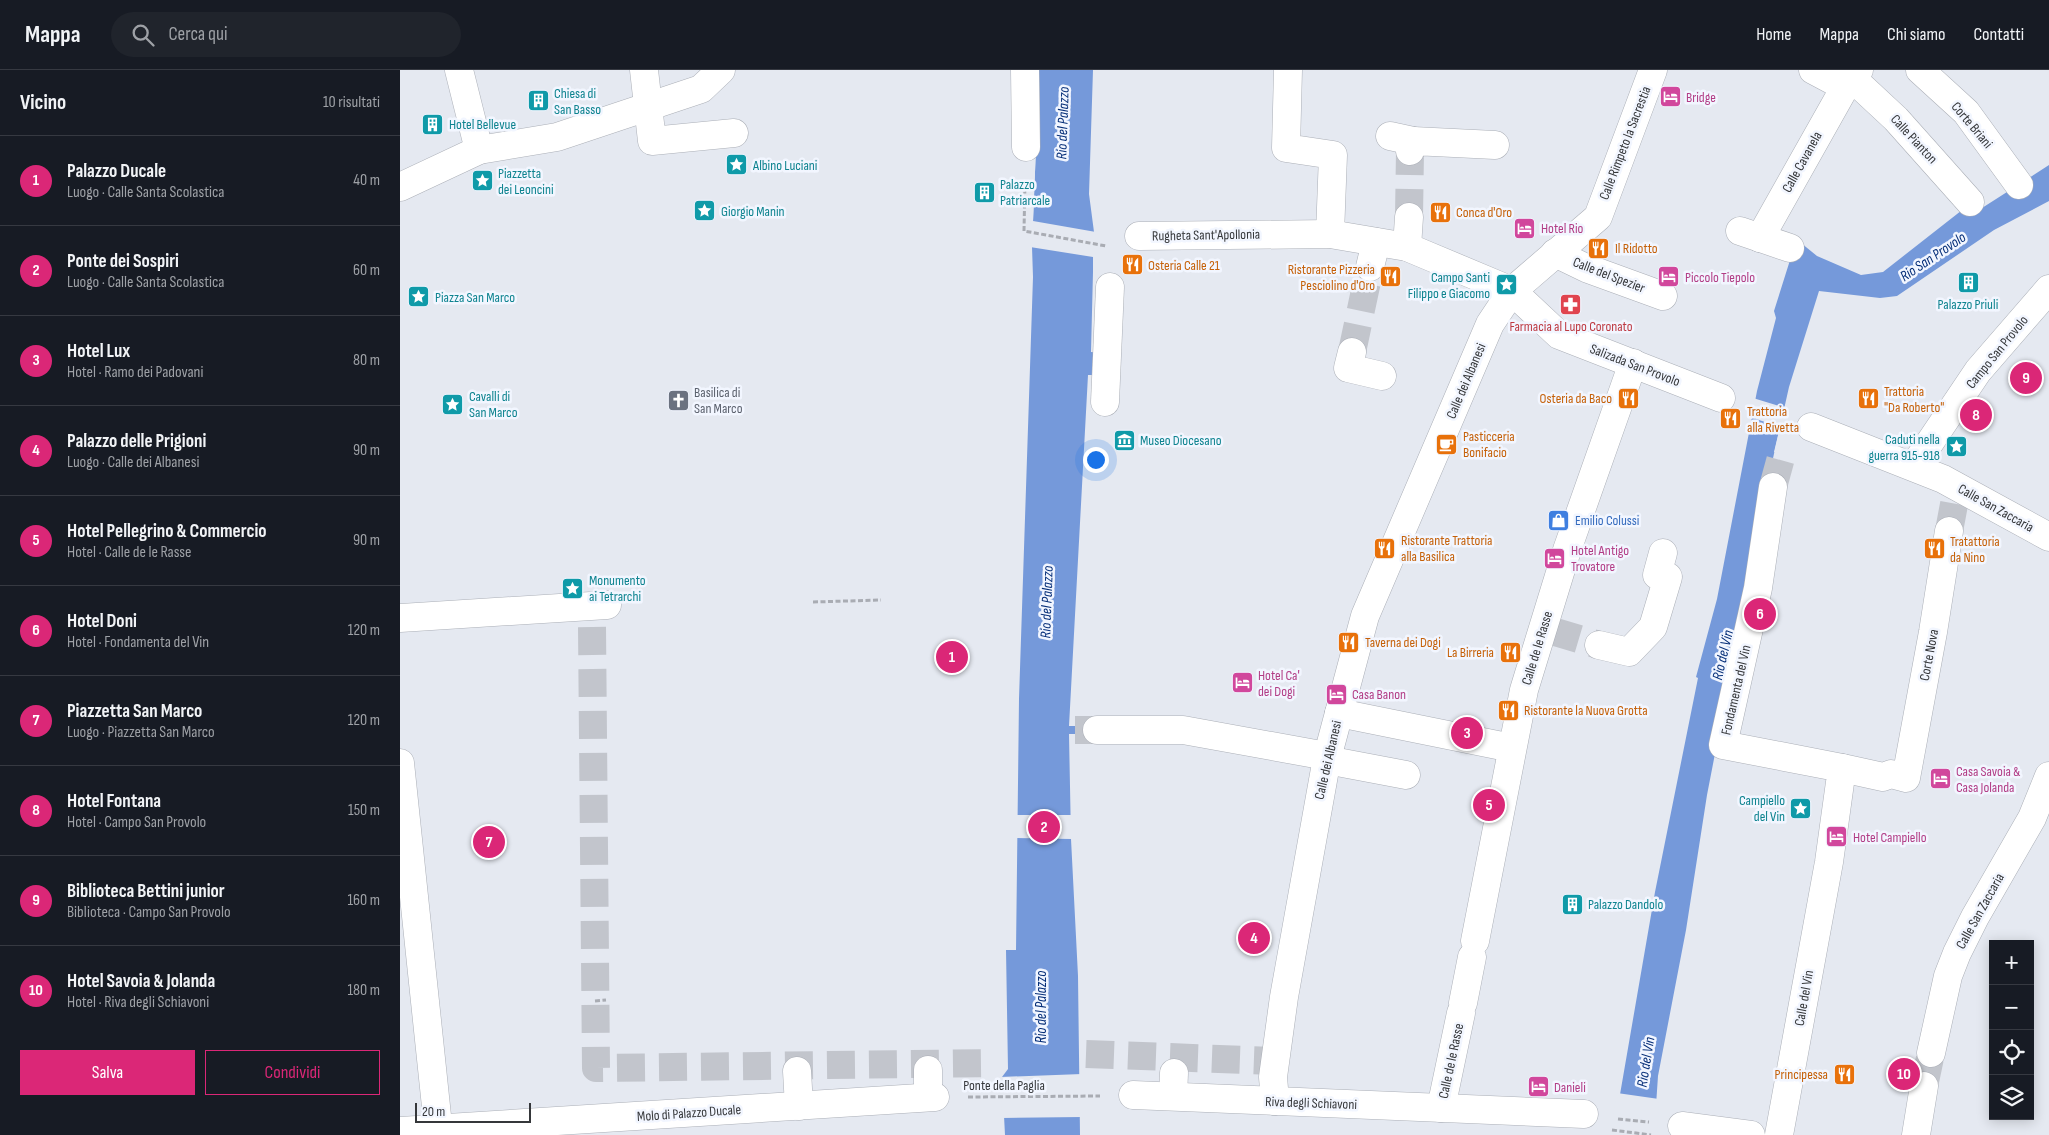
<!DOCTYPE html>
<html lang="it">
<head>
<meta charset="utf-8">
<style>
	:root { --surface:#171b24; --page:#20242c; --text:#f1f3f6; --muted:#9ea1a6; --line:#363941; --accent:#db2777 }
	body { margin:0; font-family:"Sofia Sans Condensed",sans-serif; background:var(--page); color:var(--text) }
	.controls { position:absolute; right:15px; bottom:15px; display:grid; overflow:hidden; border-radius:0px; box-shadow:0 2px 12px #0003 }
	.controls button { width:45px; height:45px; display:grid; place-items:center; padding:0; border:0; border-bottom:1px solid var(--line); background:var(--surface); color:var(--text); font:25px sans-serif }
	.scale { position:absolute; left:15px; bottom:12px; width:116px; box-sizing:border-box; padding-left:5px; border:2px solid #35373a; border-top:0; font-size:14px; line-height:18px; white-space:nowrap; color:#35373a; -webkit-text-stroke:4px #f2f6ff; paint-order:stroke }
	.you { position:absolute; left:695px; top:389px; width:18px; height:18px; margin:-12px; border:4px solid #fff; border-radius:50%; background:#1a73e8; box-shadow:0 0 0 8px #1a73e833 }
	.badge { display:grid; place-items:center; width:32px; height:32px; border-radius:50%; background:var(--accent); color:#fff; font-size:16px; font-weight:700 }
	.pin { position:absolute; translate:-50% -50%; border:2px solid #fff; box-shadow:0 1px 5px #0006 }
	.list { margin:0; padding:0; list-style:none }
	h2 { display:flex; justify-content:space-between; align-items:center; height:65px; margin:0; padding:0 20px; font-size:21px }
	h2 small { font-size:16px; font-weight:400; color:var(--muted) }
	.list li { display:grid; grid-template-columns:32px 1fr auto; gap:15px; align-items:center; box-sizing:border-box; height:90px; padding:0 20px; border-top:1px solid var(--line) }
	.list b { display:block; font-size:19px; white-space:nowrap }
	.list p { margin:0; font-size:16px; white-space:nowrap; color:var(--muted) }
	.list em { font-size:16px; font-style:normal; color:var(--muted) }
	.actions { display:flex; gap:10px; padding:15px 20px }
	.actions a { flex:1; padding:11px 0; border:1px solid var(--accent); border-radius:0px; text-align:center; font-size:18px; color:var(--accent) }
	.actions .main { background:var(--accent); color:#fff }
	.icon { flex:none; width:28px; height:28px; fill:none; stroke:currentColor; stroke-width:2; stroke-linecap:round; stroke-linejoin:round }
	.map { position:relative; flex:none; width:1649px; height:1065px; overflow:hidden }
	header { display:flex; align-items:center; gap:30px; box-sizing:border-box; height:70px; padding:0 25px; background:var(--surface); border-bottom:1px solid var(--line) }
	header strong { font-size:24px }
	nav { display:flex; gap:28px; margin-inline-start:auto; font-size:18px }
	.search { width:350px; height:45px; background:var(--page); display:flex; align-items:center; gap:12px; box-sizing:border-box; padding:0 18px; border-radius:28px; color:var(--muted); font-size:19px }
	main { display:flex }
	aside { flex:1; background:var(--surface) }
	.map>svg:first-child { display:block }
</style>
</head>
<body>
<header>
<strong>Mappa</strong>
<div class="search"><svg class="icon" aria-label="search" viewBox="0 0 24 24"><circle cx="10" cy="10" r="6"/><path d="M15 15l6 6"/></svg>Cerca qui</div>
<nav><a>Home</a><a>Mappa</a><a>Chi siamo</a><a>Contatti</a></nav>
</header>
<main>
<aside>
<h2>Vicino<small>10 risultati</small></h2>
<ul class="list">
<li><span class="badge">1</span><div><b>Palazzo Ducale</b><p>Luogo · Calle Santa Scolastica</p></div><em>40 m</em></li>
<li><span class="badge">2</span><div><b>Ponte dei Sospiri</b><p>Luogo · Calle Santa Scolastica</p></div><em>60 m</em></li>
<li><span class="badge">3</span><div><b>Hotel Lux</b><p>Hotel · Ramo dei Padovani</p></div><em>80 m</em></li>
<li><span class="badge">4</span><div><b>Palazzo delle Prigioni</b><p>Luogo · Calle dei Albanesi</p></div><em>90 m</em></li>
<li><span class="badge">5</span><div><b>Hotel Pellegrino &amp; Commercio</b><p>Hotel · Calle de le Rasse</p></div><em>90 m</em></li>
<li><span class="badge">6</span><div><b>Hotel Doni</b><p>Hotel · Fondamenta del Vin</p></div><em>120 m</em></li>
<li><span class="badge">7</span><div><b>Piazzetta San Marco</b><p>Luogo · Piazzetta San Marco</p></div><em>120 m</em></li>
<li><span class="badge">8</span><div><b>Hotel Fontana</b><p>Hotel · Campo San Provolo</p></div><em>150 m</em></li>
<li><span class="badge">9</span><div><b>Biblioteca Bettini junior</b><p>Biblioteca · Campo San Provolo</p></div><em>160 m</em></li>
<li><span class="badge">10</span><div><b>Hotel Savoia &amp; Jolanda</b><p>Hotel · Riva degli Schiavoni</p></div><em>180 m</em></li>
</ul>
<div class="actions"><a class="main">Salva</a><a>Condividi</a></div>
</aside>
<div class="map">
<svg width="1649" height="1065" viewBox="0 0 1649 1065">
	<rect width="100%" height="100%" fill="#e5e9f1"/>
	<g fill="#7599da">
		<polygon points="635,0 693,0 689,124 694,162 691,282 702,283 700,305 688,305 669,656 675,656 675,664 669,664 671,769 678,906 680,1065 605,1065 602,1007 608,999 606,880 616,880 619,629 633,207 632,177 636,77"/>
		<polygon points="1649,95 1649,131 1594,160 1497,226 1480,228 1419,221 1389,317 1367,415 1307,725 1286,860 1258,1006 1254,1065 1213,1065 1255,822 1298,608 1296,607 1317,529 1357,321 1376,248 1374,241 1391,187 1401,173 1417,186 1461,205 1483,202 1566,137 1582,138"/>
	</g>
	<g fill="#e5e9f1">
		<polygon points="633,77 636,77 633,151 696,162 695,217 693,217 693,187 630,177"/>
		<polygon points="1353,328 1386,338 1377,383 1374,382 1380,357 1350,347"/>
		<polygon points="616,745 671,745 671,769 616,768"/>
		<polygon points="682,1004 682,1047 602,1048 600,1007"/>
		<polygon points="1217,1023 1259,1029 1257,1065 1210,1065"/>
	</g>
	<g fill="none" stroke-linecap="round" stroke-linejoin="round">
		<g stroke="#c2c5cc" stroke-width="28" stroke-dasharray="28 14" stroke-linecap="butt">
			<polyline points="1009,147 1010,81"/>
			<polyline points="952,282 970,197"/>
			<polyline points="1373,417 1382,384"/>
			<polyline points="1549,461 1555,429"/>
			<polyline points="192,557 196,998 592,993"/>
			<polyline points="1152,561 1199,575"/>
			<polyline points="675,660 697,660"/>
			<polyline points="686,984 875,991"/>
			<polyline points="1524,1016 1531,983"/>
		</g>
		<defs>
			<g id="street">
				<polyline points="59,0 79,80"/>
				<polyline points="244,0 252,71 334,63"/>
				<polyline points="625,0 626,77"/>
				<polyline points="888,0 886,78 933,85 930,164"/>
				<polyline points="1413,0 1445,17"/>
				<polyline points="1520,0 1566,42 1619,115"/>
				<polyline points="1453,9 1496,49 1570,132"/>
				<polyline points="990,66 1013,71"/>
				<polyline points="1010,81 1013,71 1095,75"/>
				<polyline points="0,117 79,80 157,67 301,19 321,0"/>
				<polyline points="1340,161 1390,178"/>
				<polyline points="739,166 930,164 1007,177 1112,221 1159,265 1321,328"/>
				<polyline points="1360,168 1445,17 1450,14 1459,0"/>
				<polyline points="1007,177 1009,147"/>
				<polyline points="1155,183 1186,198 1263,226"/>
				<polyline points="970,197 976,172"/>
				<polyline points="952,282 948,298 982,306"/>
				<polyline points="705,332 710,217"/>
				<polyline points="1411,357 1543,409 1649,467"/>
				<polyline points="1514,396 1578,301 1649,219"/>
				<polyline points="1373,417 1358,518 1323,675 1442,698 1429,792 1379,1065"/>
				<polyline points="0,548 207,535"/>
				<polyline points="1199,575 1229,582 1253,557 1268,507 1257,505 1263,483"/>
				<polyline points="939,643 1112,678"/>
				<polyline points="697,660 783,660 921,685 932,691 1006,705"/>
				<polyline points="0,693 39,1065"/>
				<polyline points="1442,698 1483,707 1491,704 1506,708 1533,562 1549,461"/>
				<polyline points="1075,871 1124,620 1167,480 1233,293"/>
				<polyline points="1063,933 1072,887"/>
				<polyline points="1531,983 1548,906 1557,883 1575,847 1632,748 1649,706"/>
				<polyline points="397,1001 399,1036"/>
				<polyline points="733,1025 1184,1044"/>
				<polyline points="773,1026 774,1003"/>
				<polyline points="528,1027 528,1000"/>
				<polyline points="875,1031 873,1007 884,927 927,688 965,546 1090,254 1112,221 1198,147 1253,0"/>
				<polyline points="1041,1038 1061,943"/>
				<polyline points="1282,1056 1351,1065"/>
				<polyline points="0,1061 535,1027"/>
				<polyline points="1516,1065 1524,1016"/>
			</g>
		</defs>
		<use href="#street" stroke="#abafb7" stroke-width="29"/>
		<g stroke="#a9acb3" stroke-width="3" stroke-dasharray="5 2.5" stroke-linecap="butt">
			<polyline points="625,111 624,161 706,176"/>
			<polyline points="1352,338 1380,347"/>
			<polyline points="413,532 481,530"/>
			<polyline points="195,931 206,930"/>
			<polyline points="568,1027 700,1026"/>
			<polyline points="1218,1049 1249,1052"/>
			<polyline points="1212,1060 1251,1065"/>
		</g>
		<use href="#street" stroke="#fff" stroke-width="28"/>
	</g>
	<defs>
		<symbol id="hotel-square" viewBox="-11 -11 22 22"><rect x="-9" y="-9" width="18" height="18" rx="4" fill="#d1479c" stroke="#f2f6ff"/><path d="M-6-4.5h1.5V1H6V5H4.5V3h-9V5H-6ZM-4 0a1.8 1.8 0 1 1 3.6 0ZM.5 0V-2.5h3Q6-2.5 6 0Z" fill="#fff"/></symbol>
		<symbol id="building-square" viewBox="-11 -11 22 22"><rect x="-9" y="-9" width="18" height="18" rx="4" fill="#0f9aa8" stroke="#f2f6ff"/><path d="M-4-6H4V6H1V3H-1V6H-4ZM-2.5-4.3h1.7v1.8h-1.7ZM.8-4.3h1.7v1.8H.8ZM-2.5-1h1.7V.8h-1.7ZM.8-1h1.7V.8H.8Z" fill="#fff"/></symbol>
		<symbol id="sight-square" viewBox="-11 -11 22 22"><rect x="-9" y="-9" width="18" height="18" rx="4" fill="#0f9aa8" stroke="#f2f6ff"/><path d="M0-6L1.8-2.2L6-1.7L2.9 1.2L3.7 5.4L0 3.3L-3.7 5.4L-2.9 1.2L-6-1.7L-1.8-2.2Z" fill="#fff"/></symbol>
		<symbol id="restaurant-square" viewBox="-11 -11 22 22"><rect x="-9" y="-9" width="18" height="18" rx="4" fill="#e8710a" stroke="#f2f6ff"/><path d="M-5-6h1v4h1v-4h1v4h1v-4h1v5L-1.5 .5V6h-2V.5L-5-1ZM5-6V6H3V1.5H1.5Q1.5-4 5-6Z" fill="#fff"/></symbol>
		<symbol id="pharmacy-square" viewBox="-11 -11 22 22"><rect x="-9" y="-9" width="18" height="18" rx="4" fill="#e0444e" stroke="#f2f6ff"/><path d="M-2-6h4v4h4v4h-4v4h-4v-4h-4v-4h4Z" fill="#fff"/></symbol>
		<symbol id="church-square" viewBox="-11 -11 22 22"><rect x="-9" y="-9" width="18" height="18" rx="4" fill="#6b7280" stroke="#f2f6ff"/><path d="M-1.2-6h2.4v3.5h3.3v2.4h-3.3V6h-2.4V-.1h-3.3v-2.4h3.3Z" fill="#fff"/></symbol>
		<symbol id="museum-square" viewBox="-11 -11 22 22"><rect x="-9" y="-9" width="18" height="18" rx="4" fill="#0f9aa8" stroke="#f2f6ff"/><path d="M0-6L6-3V-2H-6V-3ZM-5-1h2V3h-2ZM-1-1h2V3h-2ZM3-1h2V3H3ZM-6 4H6V6H-6Z" fill="#fff"/></symbol>
		<symbol id="cafe-square" viewBox="-11 -11 22 22"><rect x="-9" y="-9" width="18" height="18" rx="4" fill="#e8710a" stroke="#f2f6ff"/><path d="M-5.5-4.5H6V0H3Q3 3.5 0 3.5H-2.5Q-5.5 3.5-5.5 0ZM3-3.2v2h1.7v-2ZM-6 4.5H4V6H-6Z" fill="#fff"/></symbol>
		<symbol id="shop-square" viewBox="-11 -11 22 22"><rect x="-9" y="-9" width="18" height="18" rx="4" fill="#3f7fe0" stroke="#f2f6ff"/><path d="M-5-2.5h2.3a2.7 3.5 0 0 1 5.4 0H5L5.5 6h-11ZM-1.5-2.5h3a1.5 2.3 0 0 0-3 0Z" fill="#fff"/></symbol>
	</defs>
	<g fill-rule="evenodd">
		<use href="#hotel-square" x="1258" y="14" width="25" height="25"/>
		<use href="#building-square" x="126" y="18" width="25" height="25"/>
		<use href="#building-square" x="20" y="42" width="25" height="25"/>
		<use href="#sight-square" x="324" y="82" width="25" height="25"/>
		<use href="#sight-square" x="70" y="98" width="25" height="25"/>
		<use href="#building-square" x="572" y="110" width="25" height="25"/>
		<use href="#sight-square" x="292" y="128" width="25" height="25"/>
		<use href="#restaurant-square" x="1028" y="130" width="25" height="25"/>
		<use href="#hotel-square" x="1112" y="146" width="25" height="25"/>
		<use href="#restaurant-square" x="1186" y="166" width="25" height="25"/>
		<use href="#restaurant-square" x="720" y="182" width="25" height="25"/>
		<use href="#restaurant-square" x="978" y="194" width="25" height="25"/>
		<use href="#hotel-square" x="1256" y="194" width="25" height="25"/>
		<use href="#building-square" x="1556" y="200" width="25" height="25"/>
		<use href="#sight-square" x="1094" y="202" width="25" height="25"/>
		<use href="#sight-square" x="6" y="214" width="25" height="25"/>
		<use href="#pharmacy-square" x="1158" y="222" width="25" height="25"/>
		<use href="#restaurant-square" x="1216" y="316" width="25" height="25"/>
		<use href="#restaurant-square" x="1456" y="316" width="25" height="25"/>
		<use href="#church-square" x="266" y="318" width="25" height="25"/>
		<use href="#sight-square" x="40" y="322" width="25" height="25"/>
		<use href="#restaurant-square" x="1318" y="336" width="25" height="25"/>
		<use href="#museum-square" x="712" y="358" width="25" height="25"/>
		<use href="#cafe-square" x="1034" y="362" width="25" height="25"/>
		<use href="#sight-square" x="1544" y="364" width="25" height="25"/>
		<use href="#shop-square" x="1146" y="438" width="25" height="25"/>
		<use href="#restaurant-square" x="972" y="466" width="25" height="25"/>
		<use href="#restaurant-square" x="1522" y="466" width="25" height="25"/>
		<use href="#hotel-square" x="1142" y="476" width="25" height="25"/>
		<use href="#sight-square" x="160" y="506" width="25" height="25"/>
		<use href="#restaurant-square" x="936" y="560" width="25" height="25"/>
		<use href="#restaurant-square" x="1098" y="570" width="25" height="25"/>
		<use href="#hotel-square" x="830" y="600" width="25" height="25"/>
		<use href="#hotel-square" x="924" y="612" width="25" height="25"/>
		<use href="#restaurant-square" x="1096" y="628" width="25" height="25"/>
		<use href="#hotel-square" x="1528" y="696" width="25" height="25"/>
		<use href="#sight-square" x="1388" y="726" width="25" height="25"/>
		<use href="#hotel-square" x="1424" y="754" width="25" height="25"/>
		<use href="#building-square" x="1160" y="822" width="25" height="25"/>
		<use href="#restaurant-square" x="1432" y="992" width="25" height="25"/>
		<use href="#hotel-square" x="1126" y="1004" width="25" height="25"/>
	</g>
	<g text-anchor="middle" dominant-baseline="central" stroke-width="5" stroke-linejoin="round" paint-order="stroke">
		<g font-size="14" fill="#0d838f" stroke="#f2f6ff" text-anchor="start">
			<text x="154" y="23">Chiesa di<tspan x="154" dy="16">San Basso</tspan></text>
			<text x="49" y="54">Hotel Bellevue</text>
			<text x="353" y="95">Albino Luciani</text>
			<text x="98" y="103">Piazzetta<tspan x="98" dy="16">dei Leoncini</tspan></text>
			<text x="600" y="114">Palazzo<tspan x="600" dy="16">Patriarcale</tspan></text>
			<text x="321" y="141">Giorgio Manin</text>
			<text x="1090" y="207" text-anchor="end">Campo Santi<tspan x="1090" dy="16">Filippo e Giacomo</tspan></text>
			<text x="35" y="227">Piazza San Marco</text>
			<text x="1568" y="234" text-anchor="middle">Palazzo Priuli</text>
			<text x="69" y="326">Cavalli di<tspan x="69" dy="16">San Marco</tspan></text>
			<text x="1540" y="369" text-anchor="end">Caduti nella<tspan x="1540" dy="16">guerra 915-918</tspan></text>
			<text x="740" y="370">Museo Diocesano</text>
			<text x="189" y="510">Monumento<tspan x="189" dy="16">ai Tetrarchi</tspan></text>
			<text x="1385" y="730" text-anchor="end">Campiello<tspan x="1385" dy="16">del Vin</tspan></text>
			<text x="1188" y="834">Palazzo Dandolo</text>
		</g>
		<g font-size="14" fill="#b23c85" stroke="#f2f6ff" text-anchor="start">
			<text x="1286" y="27">Bridge</text>
			<text x="1141" y="158">Hotel Rio</text>
			<text x="1285" y="207">Piccolo Tiepolo</text>
			<text x="1171" y="480">Hotel Antigo<tspan x="1171" dy="16">Trovatore</tspan></text>
			<text x="858" y="605">Hotel Ca'<tspan x="858" dy="16">dei Dogi</tspan></text>
			<text x="952" y="624">Casa Banon</text>
			<text x="1556" y="701">Casa Savoia &amp;<tspan x="1556" dy="16">Casa Jolanda</tspan></text>
			<text x="1453" y="767">Hotel Campiello</text>
			<text x="1154" y="1017">Danieli</text>
		</g>
		<g font-size="14" fill="#35373a" stroke="#f2f6ff">
			<text transform="translate(1572 55) rotate(50)">Corte Briani</text>
			<text transform="translate(1514 69) rotate(47)">Calle Pianton</text>
			<text transform="translate(1225 73) rotate(-69)">Calle Rimpeto la Sacrestia</text>
			<text transform="translate(1402 92) rotate(-61)">Calle Cavanela</text>
			<text transform="translate(806 165) rotate(-1)">Rugheta Sant'Apollonia</text>
			<text transform="translate(1209 205) rotate(21)">Calle del Spezier</text>
			<text transform="translate(1597 282) rotate(-51)">Campo San Provolo</text>
			<text transform="translate(1235 295) rotate(21)">Salizada San Provolo</text>
			<text transform="translate(1066 311) rotate(-67)">Calle dei Albanesi</text>
			<text transform="translate(1596 438) rotate(29)">Calle San Zaccaria</text>
			<text transform="translate(1137 578) rotate(-73)">Calle de le Rasse</text>
			<text transform="translate(1529 585) rotate(-79)">Corte Nova</text>
			<text transform="translate(1336 620) rotate(-77)">Fondamenta del Vin</text>
			<text transform="translate(928 690) rotate(-77)">Calle dei Albanesi</text>
			<text transform="translate(1580 841) rotate(-61)">Calle San Zaccaria</text>
			<text transform="translate(1404 928) rotate(-80)">Calle del Vin</text>
			<text transform="translate(1051 991) rotate(-78)">Calle de le Rasse</text>
			<text x="604" y="1015">Ponte della Paglia</text>
			<text transform="translate(911 1033) rotate(2)">Riva degli Schiavoni</text>
			<text transform="translate(289 1043) rotate(-4)">Molo di Palazzo Ducale</text>
		</g>
		<g font-size="14" fill="#c56008" stroke="#f2f6ff" text-anchor="start">
			<text x="1056" y="142">Conca d'Oro</text>
			<text x="1215" y="178">Il Ridotto</text>
			<text x="748" y="195">Osteria Calle 21</text>
			<text x="975" y="199" text-anchor="end">Ristorante Pizzeria<tspan x="975" dy="16">Pesciolino d'Oro</tspan></text>
			<text x="1484" y="321">Trattoria<tspan x="1484" dy="16">"Da Roberto"</tspan></text>
			<text x="1212" y="328" text-anchor="end">Osteria da Baco</text>
			<text x="1347" y="341">Trattoria<tspan x="1347" dy="16">alla Rivetta</tspan></text>
			<text x="1063" y="366">Pasticceria<tspan x="1063" dy="16">Bonifacio</tspan></text>
			<text x="1001" y="470">Ristorante Trattoria<tspan x="1001" dy="16">alla Basilica</tspan></text>
			<text x="1550" y="471">Tratattoria<tspan x="1550" dy="16">da Nino</tspan></text>
			<text x="965" y="572">Taverna dei Dogi</text>
			<text x="1094" y="582" text-anchor="end">La Birreria</text>
			<text x="1124" y="640">Ristorante la Nuova Grotta</text>
			<text x="1428" y="1004" text-anchor="end">Principessa</text>
		</g>
		<g font-size="14" fill="#be3a42" stroke="#f2f6ff">
			<text x="1171" y="256">Farmacia al Lupo Coronato</text>
		</g>
		<g font-size="14" fill="#5b616d" stroke="#f2f6ff" text-anchor="start">
			<text x="294" y="322">Basilica di<tspan x="294" dy="16">San Marco</tspan></text>
		</g>
		<g font-size="14" fill="#366cbe" stroke="#f2f6ff" text-anchor="start">
			<text x="1175" y="450">Emilio Colussi</text>
		</g>
		<g font-size="15" font-style="italic" fill="#052e78" stroke="#f2f6ff">
			<text transform="translate(663 53) rotate(-88)">Rio del Palazzo</text>
			<text transform="translate(1533 187) rotate(-34)">Rio San Provolo</text>
			<text transform="translate(647 532) rotate(-88)">Rio del Palazzo</text>
			<text transform="translate(1323 585) rotate(-77)">Rio del Vin</text>
			<text transform="translate(641 937) rotate(-90)">Rio del Palazzo</text>
			<text transform="translate(1246 992) rotate(-81)">Rio del Vin</text>
		</g>
	</g>
</svg>
<div class="controls">
<button>+</button>
<button>−</button>
<button><svg class="icon" aria-label="locate" viewBox="0 0 24 24"><circle cx="12" cy="12" r="6"/><path d="M12 2v4M12 18v4M2 12h4M18 12h4"/></svg></button>
<button><svg class="icon" aria-label="layers" viewBox="0 0 24 24"><path d="M12 4l9 5-9 5-9-5zM3 14l9 5 9-5"/></svg></button>
</div>
<div class="scale">20 m</div>
<div class="you"></div>
<div class="pin badge" style="left:552px;top:587px">1</div>
<div class="pin badge" style="left:644px;top:757px">2</div>
<div class="pin badge" style="left:1067px;top:663px">3</div>
<div class="pin badge" style="left:854px;top:868px">4</div>
<div class="pin badge" style="left:1089px;top:735px">5</div>
<div class="pin badge" style="left:1360px;top:544px">6</div>
<div class="pin badge" style="left:89px;top:772px">7</div>
<div class="pin badge" style="left:1576px;top:345px">8</div>
<div class="pin badge" style="left:1626px;top:308px">9</div>
<div class="pin badge" style="left:1504px;top:1004px">10</div>
</div>
</main>
</body>
</html>
